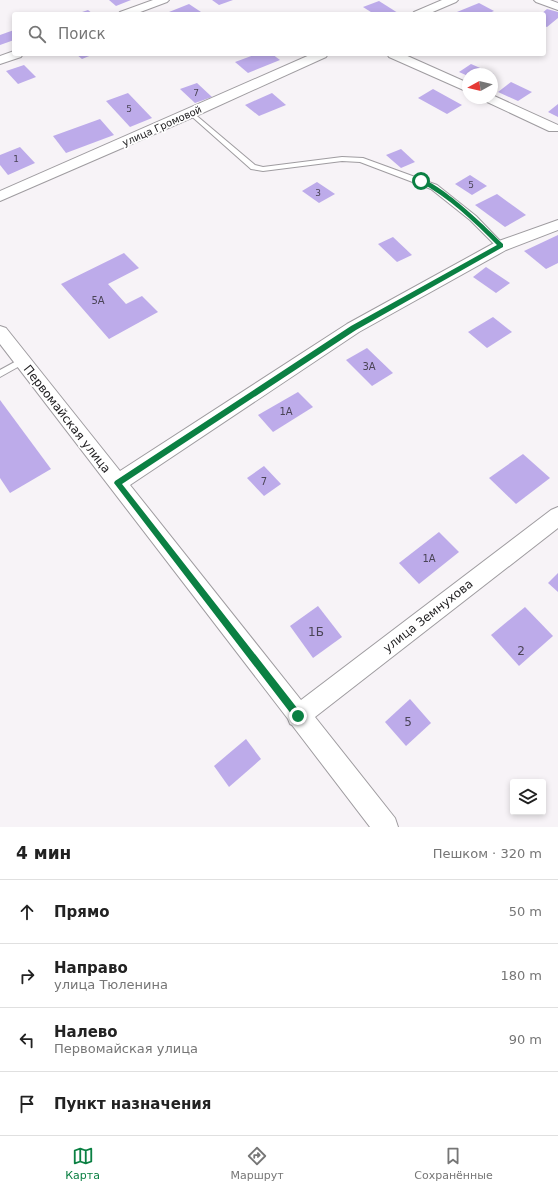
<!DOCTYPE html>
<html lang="ru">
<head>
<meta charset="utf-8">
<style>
	:root { --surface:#fff; --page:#f6f6f6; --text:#222; --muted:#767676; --line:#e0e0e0; --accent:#0b8043 }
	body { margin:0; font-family:"DejaVu Sans",sans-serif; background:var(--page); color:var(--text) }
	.controls { position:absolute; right:12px; bottom:12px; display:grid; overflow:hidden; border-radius:4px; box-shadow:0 2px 6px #0003 }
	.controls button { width:36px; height:36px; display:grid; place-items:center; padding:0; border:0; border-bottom:1px solid var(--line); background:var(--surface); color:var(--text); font:20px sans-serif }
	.compass { position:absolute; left:462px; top:68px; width:36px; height:36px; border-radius:50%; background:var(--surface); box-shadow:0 2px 6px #0003; rotate:262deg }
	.stop { position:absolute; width:12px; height:12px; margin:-9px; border:3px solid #0b8043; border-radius:50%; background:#fff }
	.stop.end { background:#0b8043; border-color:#fff; box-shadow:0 1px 4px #0008 }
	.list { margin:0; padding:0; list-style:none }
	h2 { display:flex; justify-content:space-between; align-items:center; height:52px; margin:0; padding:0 16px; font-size:17px }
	h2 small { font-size:13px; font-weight:400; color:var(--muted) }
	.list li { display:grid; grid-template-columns:26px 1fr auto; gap:12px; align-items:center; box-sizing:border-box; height:64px; padding:0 16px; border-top:1px solid var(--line) }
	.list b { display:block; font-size:15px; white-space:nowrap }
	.list p { margin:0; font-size:13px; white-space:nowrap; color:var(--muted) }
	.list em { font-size:13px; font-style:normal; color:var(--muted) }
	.icon { flex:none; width:22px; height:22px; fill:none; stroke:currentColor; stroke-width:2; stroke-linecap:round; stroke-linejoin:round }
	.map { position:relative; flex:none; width:558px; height:827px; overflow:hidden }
	.search { position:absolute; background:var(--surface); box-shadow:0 2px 6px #0003; left:12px; right:12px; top:12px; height:44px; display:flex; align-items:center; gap:10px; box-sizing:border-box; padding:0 14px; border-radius:4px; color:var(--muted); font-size:15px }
	.sheet { height:308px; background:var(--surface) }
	nav { display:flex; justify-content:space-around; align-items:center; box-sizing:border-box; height:56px; border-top:1px solid var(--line); background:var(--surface); font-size:11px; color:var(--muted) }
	nav a { display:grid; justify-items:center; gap:2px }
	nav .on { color:var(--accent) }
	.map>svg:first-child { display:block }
</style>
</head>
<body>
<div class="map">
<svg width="558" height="827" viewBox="0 0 558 827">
	<rect width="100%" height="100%" fill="#f7f3f7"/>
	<g fill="#bdabea">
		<polygon points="109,0 131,0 116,6"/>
		<polygon points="212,0 233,0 219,5"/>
		<polygon points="379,1 398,13 374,14 363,7"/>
		<polygon points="479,3 494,11 487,14 452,14"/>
		<polygon points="189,4 201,12 197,14 164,14"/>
		<polygon points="547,9 558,12 558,18 547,27 544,26 544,14 541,14"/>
		<polygon points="88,10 93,14 76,14"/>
		<polygon points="14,30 14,40 0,45 0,35"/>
		<polygon points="76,54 94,54 82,59"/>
		<polygon points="257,54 272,54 280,60 248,73 235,62"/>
		<polygon points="471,64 494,74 468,74 468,76 459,72"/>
		<polygon points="24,65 36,77 18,84 6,71"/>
		<polygon points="511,82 532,92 518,101 498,92"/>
		<polygon points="197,83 212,97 195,103 180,89"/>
		<polygon points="433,89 462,105 447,114 418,98"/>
		<polygon points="128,93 152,118 130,127 106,101"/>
		<polygon points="272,93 286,105 259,116 245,105"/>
		<polygon points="558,104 558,117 548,112"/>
		<polygon points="100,119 114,135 66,153 53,136"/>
		<polygon points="20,147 35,163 8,175 0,165 0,155"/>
		<polygon points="401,149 415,162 401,168 386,155"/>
		<polygon points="470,175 487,186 472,195 455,184"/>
		<polygon points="317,182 335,194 319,203 302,191"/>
		<polygon points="497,194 526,215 505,227 475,205"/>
		<polygon points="558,235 558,263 546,269 524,251"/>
		<polygon points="393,237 412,255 397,262 378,244"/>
		<polygon points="124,253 139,268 108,284 126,304 142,296 158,312 109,339 61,284"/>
		<polygon points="486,267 510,283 496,293 473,277"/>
		<polygon points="493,317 512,332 487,348 468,332"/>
		<polygon points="367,348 393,373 372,386 346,360"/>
		<polygon points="298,392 313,407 273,432 258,415"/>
		<polygon points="0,400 51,469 10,493 0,478"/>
		<polygon points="523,454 550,478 516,504 489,478"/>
		<polygon points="264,466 281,484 264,496 247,478"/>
		<polygon points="439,532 459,552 419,584 399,563"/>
		<polygon points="558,573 558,592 548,583"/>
		<polygon points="318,606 342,637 313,658 290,626"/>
		<polygon points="525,607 553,636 519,666 491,635"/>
		<polygon points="410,699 431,723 406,746 385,722"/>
		<polygon points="246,739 261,759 229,787 214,766"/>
	</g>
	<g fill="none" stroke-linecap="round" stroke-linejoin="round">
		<defs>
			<g id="service">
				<polygon points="191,111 255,165 263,167 342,157 363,158 437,185 476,216 505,246 504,248 498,248 470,220 431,189 360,162 342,161 263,171 251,169 189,114 188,113"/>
				<polygon points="22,358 25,359 26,361 25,363 0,377 0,370"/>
			</g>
			<g id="minor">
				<polygon points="153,0 169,0 167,2 135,14 118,14 120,12"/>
				<polygon points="442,0 458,0 456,2 428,14 412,14 414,12"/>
				<polygon points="534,0 550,0 558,3 558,10 536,2"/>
				<polygon points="14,51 14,54 23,54 21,57 0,64 0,56"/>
				<polygon points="312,54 328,54 326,57 196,116 0,201 0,191"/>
				<polygon points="387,54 403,54 468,83 468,92 389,57"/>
				<polygon points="492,95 558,125 558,131 549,131 485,101 483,98 492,98"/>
				<polygon points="558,220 558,230 506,250 359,332 130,485 301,700 551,510 558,507 558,528 315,717 395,818 398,827 370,827 292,725 290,724 288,719 0,344 0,326 6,328 120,471 347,324 496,242"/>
			</g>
		</defs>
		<use href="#service" stroke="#9f9ca0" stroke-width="2"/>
		<use href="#minor" stroke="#9f9ca0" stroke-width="2"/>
		<use href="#service" fill="#fff" fill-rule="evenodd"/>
		<use href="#minor" fill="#fff" fill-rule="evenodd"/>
	</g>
	<path fill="#0b8043" d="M419,179C437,179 489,230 503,244V247L356,330L122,484L301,713L302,716L301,719L298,720L295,719L114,483L115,481L351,326L497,245C474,222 449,197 419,182Z"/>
	<g text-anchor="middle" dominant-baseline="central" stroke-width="3.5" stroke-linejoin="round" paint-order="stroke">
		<g font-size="9" fill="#4a4456">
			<text x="196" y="93">7</text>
			<text x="129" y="109">5</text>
			<text x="16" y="159">1</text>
			<text x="471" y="185">5</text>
			<text x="318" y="193">3</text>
		</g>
		<g font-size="10" fill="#232224" stroke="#fff">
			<text transform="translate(162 126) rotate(-24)">улица Громовой</text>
		</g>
		<g font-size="10" fill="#4a4456">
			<text x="98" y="300">5А</text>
			<text x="369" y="366">3А</text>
			<text x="286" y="411">1А</text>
			<text x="264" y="481">7</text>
			<text x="429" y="558">1А</text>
		</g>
		<g font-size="12" fill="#232224" stroke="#fff">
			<text transform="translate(67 419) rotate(52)">Первомайская улица</text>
			<text transform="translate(428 616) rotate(-38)">улица Земнухова</text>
		</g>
		<g font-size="12" fill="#4a4456">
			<text x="316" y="632">1Б</text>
			<text x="521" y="651">2</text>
			<text x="408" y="722">5</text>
		</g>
	</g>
</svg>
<div class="controls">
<button><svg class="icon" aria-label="layers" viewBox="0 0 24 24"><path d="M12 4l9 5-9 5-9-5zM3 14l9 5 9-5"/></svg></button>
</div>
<svg class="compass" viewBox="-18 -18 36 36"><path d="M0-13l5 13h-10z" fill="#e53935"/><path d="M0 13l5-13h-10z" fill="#767676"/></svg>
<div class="stop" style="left:421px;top:181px"></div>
<div class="stop end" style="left:298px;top:716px"></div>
<div class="search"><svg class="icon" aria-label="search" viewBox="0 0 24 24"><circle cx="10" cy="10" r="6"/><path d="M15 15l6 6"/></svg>Поиск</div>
</div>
<section class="sheet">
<h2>4 мин<small>Пешком · 320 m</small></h2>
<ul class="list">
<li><svg class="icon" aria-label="ahead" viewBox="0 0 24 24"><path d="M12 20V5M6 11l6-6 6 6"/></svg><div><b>Прямо</b></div><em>50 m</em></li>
<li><svg class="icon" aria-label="right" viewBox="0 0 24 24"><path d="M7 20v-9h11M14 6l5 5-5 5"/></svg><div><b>Направо</b><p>улица Тюленина</p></div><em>180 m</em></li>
<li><svg class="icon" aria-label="left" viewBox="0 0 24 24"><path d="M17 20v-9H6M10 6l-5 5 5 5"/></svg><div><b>Налево</b><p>Первомайская улица</p></div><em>90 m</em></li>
<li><svg class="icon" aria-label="arrive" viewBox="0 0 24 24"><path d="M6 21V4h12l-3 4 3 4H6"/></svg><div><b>Пункт назначения</b></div></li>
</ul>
</section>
<nav>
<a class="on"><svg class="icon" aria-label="map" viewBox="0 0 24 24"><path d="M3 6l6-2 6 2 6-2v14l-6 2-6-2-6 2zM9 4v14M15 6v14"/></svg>Карта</a>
<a><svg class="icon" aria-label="directions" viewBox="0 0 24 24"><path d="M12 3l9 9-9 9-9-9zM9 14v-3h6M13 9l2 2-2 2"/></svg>Маршрут</a>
<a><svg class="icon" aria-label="saved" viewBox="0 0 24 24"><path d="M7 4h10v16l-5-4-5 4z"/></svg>Сохранённые</a>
</nav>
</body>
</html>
